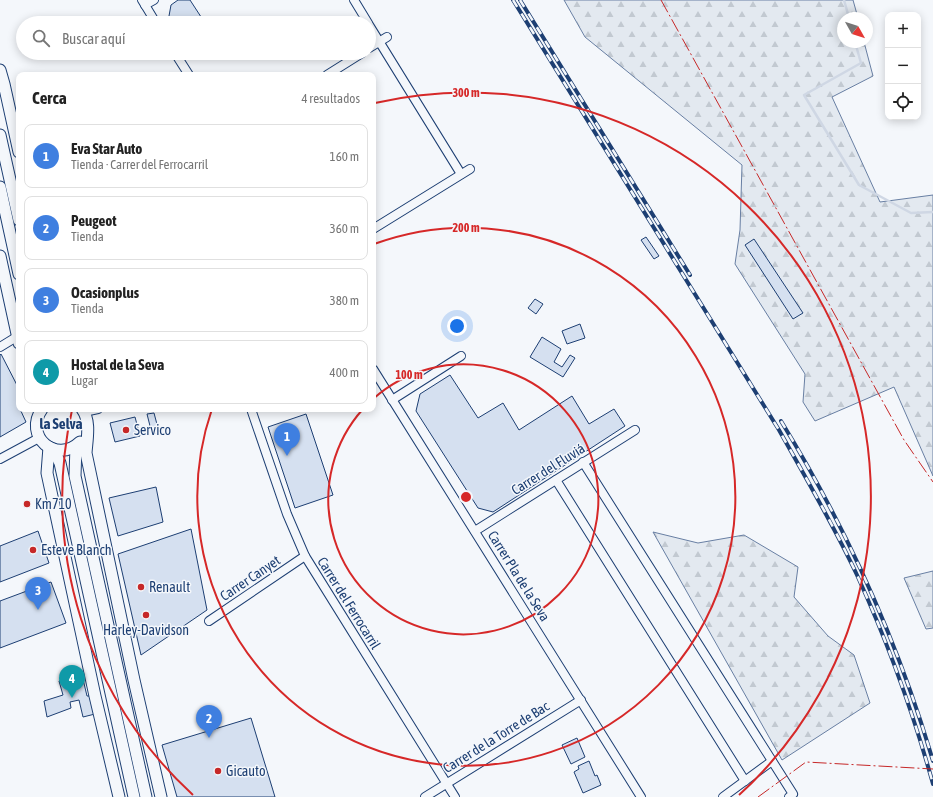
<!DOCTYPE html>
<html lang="es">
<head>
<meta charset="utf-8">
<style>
	:root { --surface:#fff; --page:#f2f2f2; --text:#222; --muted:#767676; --line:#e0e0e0; --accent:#0f766e }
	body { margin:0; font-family:"Asap Condensed",sans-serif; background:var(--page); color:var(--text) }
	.controls { position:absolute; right:12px; top:12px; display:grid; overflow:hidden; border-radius:8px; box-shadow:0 2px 10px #0003 }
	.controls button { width:36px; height:36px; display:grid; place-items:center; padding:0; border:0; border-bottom:1px solid var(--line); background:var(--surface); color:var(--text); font:20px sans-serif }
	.compass { position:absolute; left:837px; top:12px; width:36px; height:36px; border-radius:50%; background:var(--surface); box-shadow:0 2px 10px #0003; rotate:129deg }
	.you { position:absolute; left:457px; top:326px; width:14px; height:14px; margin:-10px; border:3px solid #fff; border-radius:50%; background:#1a73e8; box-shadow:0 0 0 6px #1a73e833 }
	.badge { display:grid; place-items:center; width:26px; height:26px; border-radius:50%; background:var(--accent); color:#fff; font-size:13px; font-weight:700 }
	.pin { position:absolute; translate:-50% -33px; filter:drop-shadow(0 1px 2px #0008) }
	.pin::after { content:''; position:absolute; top:21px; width:14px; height:12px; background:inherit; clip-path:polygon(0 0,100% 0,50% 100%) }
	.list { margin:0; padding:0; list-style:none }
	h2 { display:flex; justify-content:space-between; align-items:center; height:52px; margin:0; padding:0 16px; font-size:17px }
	h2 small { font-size:13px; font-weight:400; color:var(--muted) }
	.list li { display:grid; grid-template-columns:26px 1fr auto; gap:12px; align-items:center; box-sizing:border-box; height:64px; margin:0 8px 8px; padding:0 8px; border:1px solid var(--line); border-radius:8px }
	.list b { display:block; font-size:15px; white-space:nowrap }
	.list p { margin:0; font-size:13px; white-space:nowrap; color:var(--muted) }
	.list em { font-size:13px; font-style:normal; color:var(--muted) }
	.icon { flex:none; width:22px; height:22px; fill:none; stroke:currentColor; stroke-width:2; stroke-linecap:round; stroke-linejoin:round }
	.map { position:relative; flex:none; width:933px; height:797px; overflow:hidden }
	.search { position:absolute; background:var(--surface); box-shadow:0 2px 10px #0003; left:16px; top:16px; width:360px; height:44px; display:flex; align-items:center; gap:10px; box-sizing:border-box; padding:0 14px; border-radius:22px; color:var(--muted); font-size:15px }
	.panel { position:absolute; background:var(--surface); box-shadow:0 2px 10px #0003; left:16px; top:72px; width:360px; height:340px; border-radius:8px }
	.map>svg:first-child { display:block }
</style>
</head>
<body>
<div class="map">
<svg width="933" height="797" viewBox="0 0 933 797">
	<defs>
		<pattern id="forest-firs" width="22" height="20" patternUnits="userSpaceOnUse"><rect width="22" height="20" fill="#e3e9f0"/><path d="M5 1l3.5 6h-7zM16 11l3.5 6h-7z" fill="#c2c9d1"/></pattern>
	</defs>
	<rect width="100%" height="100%" fill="#f4f7fb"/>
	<g fill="url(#forest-firs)" stroke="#687fa3">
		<polygon points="564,0 853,0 858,18 843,18 843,42 864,42 873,76 832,97 880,202 933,195 933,476 894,387 815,421 803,402 805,374 735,264 740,230 742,165 585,37"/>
		<polygon points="653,532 698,543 744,535 798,567 794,597 828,636 854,655 870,703 782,760"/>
		<polygon points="933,571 933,628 926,629 904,578"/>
	</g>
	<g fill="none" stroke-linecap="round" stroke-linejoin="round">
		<g stroke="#cfd7e4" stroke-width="2.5">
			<polyline points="844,0 849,18"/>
			<polyline points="855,42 861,63 804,95 859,185 911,213 933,212"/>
		</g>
	</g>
	<g fill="#d5e0f0" stroke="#1d3f73">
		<polygon points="178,0 190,0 205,23 174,23 169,16 171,5"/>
		<polygon points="646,237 659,256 654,259 641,240"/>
		<polygon points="754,239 803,313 793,319 745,245"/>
		<polygon points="535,299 543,304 536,314 528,308"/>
		<polygon points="580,324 585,338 567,344 562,331"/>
		<polygon points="542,337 561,349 554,362 562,367 570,355 575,358 563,377 530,357"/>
		<polygon points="1,354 19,389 19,393 17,394 19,398 19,409 20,409 26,422 0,437 0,355"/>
		<polygon points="450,375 478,418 503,403 519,430 572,396 589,424 614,409 625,426 493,512 478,508 416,411 420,394"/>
		<polygon points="154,413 159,432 152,434 147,414"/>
		<polygon points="306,414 333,495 295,508 268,427"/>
		<polygon points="135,417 140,436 115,442 110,423"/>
		<polygon points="156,487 163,522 118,536 109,498"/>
		<polygon points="191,529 207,610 141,655 118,554"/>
		<polygon points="38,531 49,563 0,582 0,546"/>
		<polygon points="51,582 66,623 0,648 0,601"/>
		<polygon points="82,675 87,696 91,696 95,714 83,717 79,700 70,702 71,708 47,717 44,701 63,695 59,681"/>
		<polygon points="251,718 275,797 177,797 162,745"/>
		<polygon points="577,738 585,757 571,764 562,745"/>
		<polygon points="589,761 595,776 597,775 601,785 583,793 574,772 579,769 578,766"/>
	</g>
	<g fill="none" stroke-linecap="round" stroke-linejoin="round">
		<defs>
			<g id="street">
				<polyline points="142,0 156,23"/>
				<polyline points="354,0 368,23"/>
				<polyline points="145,5 154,0"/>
				<polyline points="369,25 461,174"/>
				<polyline points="369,48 387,37"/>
				<polyline points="175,53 189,75"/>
				<polyline points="327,75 362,53"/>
				<polyline points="373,229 470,169"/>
				<polyline points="0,347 18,336"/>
				<polyline points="373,369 641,797"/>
				<polyline points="392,400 461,356"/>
				<polyline points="251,409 287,514 305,556 455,797"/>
				<polyline points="84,412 98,409"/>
				<polyline points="0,459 39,438"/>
				<polyline points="583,462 793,794 789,797"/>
				<polyline points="556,480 745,781"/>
				<polyline points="475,531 635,430"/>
				<polyline points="209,621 305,556"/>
				<polyline points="425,797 581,700"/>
				<polyline points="723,797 772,761"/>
			</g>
			<g id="secondary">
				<polyline points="0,70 4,84 19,152"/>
				<polyline points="0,135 19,220"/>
				<polyline points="0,187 19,274"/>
				<polyline points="0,256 19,343"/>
				<path d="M42,409C23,436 56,465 80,442"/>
				<path d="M82,409C91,421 87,439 86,453L134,680L161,797"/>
				<polyline points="76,446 75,476 146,797"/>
				<polyline points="49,447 47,473 95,696 119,797"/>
				<polyline points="53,449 60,463 64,481 134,797"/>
			</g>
		</defs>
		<use href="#street" stroke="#1d3f73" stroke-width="10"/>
		<use href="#secondary" stroke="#1d3f73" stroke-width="13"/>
		<use href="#street" stroke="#f4f7fb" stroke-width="8"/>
		<use href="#secondary" stroke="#f4f7fb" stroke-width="11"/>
		<defs>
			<g id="rail">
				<path d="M513,0L779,430C806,478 834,526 857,575C888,643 913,712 933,784"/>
				<polyline points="520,0 690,275"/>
				<path d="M781,421C846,527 898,642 933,761"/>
			</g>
		</defs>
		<use href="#rail" stroke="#1d3f73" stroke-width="4"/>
		<use href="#rail" stroke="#f4f7fb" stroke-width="2.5" stroke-dasharray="8" stroke-linecap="butt"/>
		<g stroke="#c62828" stroke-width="1" stroke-dasharray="14 3 2 3" stroke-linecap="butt">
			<polyline points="661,0 904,440 933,482"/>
			<polyline points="758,797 806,762 933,769"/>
		</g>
	</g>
	<g fill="none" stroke="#d62828" stroke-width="2">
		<path d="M373 399A135 135 0 1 1 363 409"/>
		<path d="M374 244A269 269 0 1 1 212 409"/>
		<path d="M193 795A404 404 0 0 1 72 410M375 103A404 404 0 0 1 739 795"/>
	</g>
	<g fill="#c62828" stroke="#f4f7fb" stroke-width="1.5">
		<circle cx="126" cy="430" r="4"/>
		<circle cx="27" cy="504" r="4"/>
		<circle cx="33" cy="550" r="4"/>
		<circle cx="141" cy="587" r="4"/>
		<circle cx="146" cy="615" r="4"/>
		<circle cx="218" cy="771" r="4"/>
	</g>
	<g text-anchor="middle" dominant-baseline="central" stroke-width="3" stroke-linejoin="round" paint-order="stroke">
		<g font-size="14" fill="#1d3f73" stroke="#f4f7fb" text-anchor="start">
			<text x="134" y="430">Servico</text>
			<text x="35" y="504">Km710</text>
			<text x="41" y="550">Esteve Blanch</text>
			<text x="149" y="587">Renault</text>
			<text x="146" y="630" text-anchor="middle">Harley-Davidson</text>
			<text x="226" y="771">Gicauto</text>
		</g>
		<g font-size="14" fill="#1d3f73" stroke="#f4f7fb">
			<text transform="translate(548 469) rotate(-32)">Carrer del Fluviá</text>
			<text transform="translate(519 576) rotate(58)">Carrer Pla de la Seva</text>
			<text transform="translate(250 578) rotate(-34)">Carrer Canyet</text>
			<text transform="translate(349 603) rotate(58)">Carrer del Ferrocarril</text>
			<text transform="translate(496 737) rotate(-32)">Carrer de la Torre de Bac</text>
		</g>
		<g font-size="15" font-weight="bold" fill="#1d3f73" stroke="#f4f7fb">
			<text x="61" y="423">la Selva</text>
		</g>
	</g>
	<circle cx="466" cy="497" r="6" fill="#d62828" stroke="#f4f7fb" stroke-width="2"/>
	<g font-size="12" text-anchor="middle" font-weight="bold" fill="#d62828" stroke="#f4f7fb" stroke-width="3" stroke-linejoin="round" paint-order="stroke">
		<text x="466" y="97">300 m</text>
		<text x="466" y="232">200 m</text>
		<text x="409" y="379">100 m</text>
	</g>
</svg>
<div class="controls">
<button>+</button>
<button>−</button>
<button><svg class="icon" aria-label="locate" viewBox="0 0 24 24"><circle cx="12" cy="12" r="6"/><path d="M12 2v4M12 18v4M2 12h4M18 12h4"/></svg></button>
</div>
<svg class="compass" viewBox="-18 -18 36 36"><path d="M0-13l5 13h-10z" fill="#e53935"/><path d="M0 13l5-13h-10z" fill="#767676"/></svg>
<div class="you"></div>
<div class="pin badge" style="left:287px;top:456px;background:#3f7fe0">1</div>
<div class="pin badge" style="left:209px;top:738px;background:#3f7fe0">2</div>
<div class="pin badge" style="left:38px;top:610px;background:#3f7fe0">3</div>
<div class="pin badge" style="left:72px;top:698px;background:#0f9aa8">4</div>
<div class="search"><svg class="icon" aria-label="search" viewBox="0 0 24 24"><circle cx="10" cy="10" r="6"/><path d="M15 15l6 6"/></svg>Buscar aquí</div>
<section class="panel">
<h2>Cerca<small>4 resultados</small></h2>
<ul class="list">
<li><span class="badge" style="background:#3f7fe0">1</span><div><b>Eva Star Auto</b><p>Tienda · Carrer del Ferrocarril</p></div><em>160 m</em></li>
<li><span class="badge" style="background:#3f7fe0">2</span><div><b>Peugeot</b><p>Tienda</p></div><em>360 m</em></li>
<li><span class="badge" style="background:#3f7fe0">3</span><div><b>Ocasionplus</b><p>Tienda</p></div><em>380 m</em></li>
<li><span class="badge" style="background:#0f9aa8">4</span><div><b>Hostal de la Seva</b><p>Lugar</p></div><em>400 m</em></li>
</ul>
</section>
</div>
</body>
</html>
